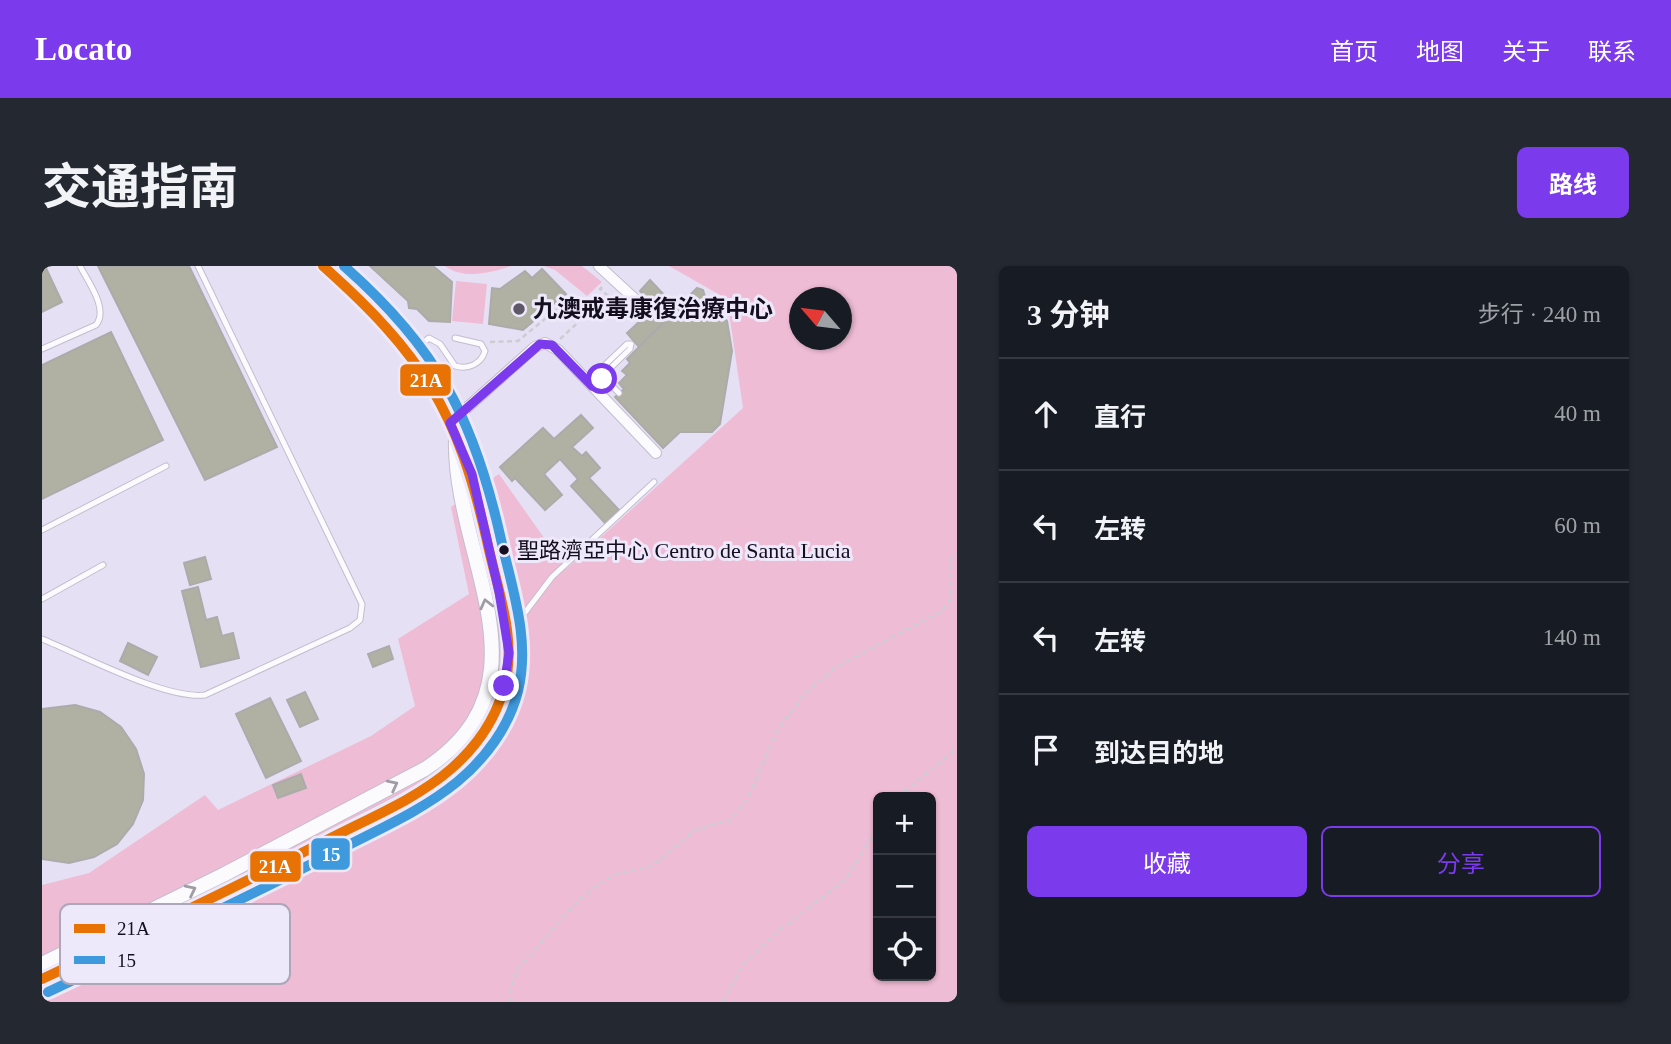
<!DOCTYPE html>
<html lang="zh">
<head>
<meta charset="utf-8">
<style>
	:root { --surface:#171b24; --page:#242831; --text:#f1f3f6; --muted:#9ea1a6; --line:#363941; --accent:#7c3aed }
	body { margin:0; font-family:"Times New Roman","Noto Sans SC",serif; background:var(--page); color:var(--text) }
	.controls { position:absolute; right:21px; bottom:21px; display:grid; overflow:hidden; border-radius:10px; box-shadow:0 2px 5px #0004 }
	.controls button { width:63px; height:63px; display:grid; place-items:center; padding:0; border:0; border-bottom:2px solid var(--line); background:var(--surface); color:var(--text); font:35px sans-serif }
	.compass { position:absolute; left:747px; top:21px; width:63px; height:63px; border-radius:50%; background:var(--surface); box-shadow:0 2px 5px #0004; rotate:298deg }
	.stop { position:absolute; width:21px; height:21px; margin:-16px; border:5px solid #7c3aed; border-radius:50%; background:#fff }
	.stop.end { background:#7c3aed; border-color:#fff; box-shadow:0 2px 7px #0008 }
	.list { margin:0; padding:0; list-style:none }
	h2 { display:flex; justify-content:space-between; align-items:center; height:91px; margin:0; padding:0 28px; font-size:30px }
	h2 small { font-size:23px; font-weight:400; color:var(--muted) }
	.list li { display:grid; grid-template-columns:46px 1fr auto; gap:21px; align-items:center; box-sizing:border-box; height:112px; padding:0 28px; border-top:2px solid var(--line) }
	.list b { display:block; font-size:26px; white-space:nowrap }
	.list em { font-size:23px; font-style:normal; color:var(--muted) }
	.actions { display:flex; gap:14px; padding:21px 28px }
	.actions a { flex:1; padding:16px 0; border:2px solid var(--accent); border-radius:10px; text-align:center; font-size:24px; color:var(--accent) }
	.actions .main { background:var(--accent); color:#fff }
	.icon { flex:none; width:38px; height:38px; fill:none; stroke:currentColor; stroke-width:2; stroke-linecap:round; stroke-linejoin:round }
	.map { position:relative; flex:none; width:915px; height:736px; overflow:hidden; border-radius:10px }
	header { display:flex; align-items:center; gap:42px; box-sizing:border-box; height:98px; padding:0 35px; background:var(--accent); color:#fff }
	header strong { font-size:33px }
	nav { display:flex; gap:38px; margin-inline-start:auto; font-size:24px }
	.intro { display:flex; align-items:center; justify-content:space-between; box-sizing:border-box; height:168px; padding:0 42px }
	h1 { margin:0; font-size:49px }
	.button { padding:18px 32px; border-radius:10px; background:var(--accent); color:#fff; font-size:24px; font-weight:700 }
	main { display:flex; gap:42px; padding:0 42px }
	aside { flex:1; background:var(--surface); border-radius:10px; box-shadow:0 2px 5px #0004 }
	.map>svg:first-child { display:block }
</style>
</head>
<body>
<header>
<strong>Locato</strong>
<nav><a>首页</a><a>地图</a><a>关于</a><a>联系</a></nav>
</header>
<div class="intro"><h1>交通指南</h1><a class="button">路线</a></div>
<main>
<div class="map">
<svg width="915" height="736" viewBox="0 0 915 736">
	<rect width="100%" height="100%" fill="#e6e0f4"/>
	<g fill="#efbcd5" fill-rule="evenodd">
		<path d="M403,0H469C450,7 421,14 403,0Z"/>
		<polygon points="502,0 540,0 560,16 545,30 513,4"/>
		<path d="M627,0H915V736H0V619L47,607L163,529L176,544L329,470L373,440L356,373L427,328L409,241L457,208L524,303L701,142L685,33ZM758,32H800V74H758ZM836,531H889V710H836Z"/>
		<polygon points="414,15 445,18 441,58 410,55"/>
	</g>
	<g fill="#b0b1a3" stroke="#acabab" stroke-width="2">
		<polygon points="0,0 3,0 20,36 0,46"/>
		<polygon points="56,0 147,0 235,181 163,214"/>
		<polygon points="328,0 391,0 410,16 408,56 387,55 375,43 367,42 366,35"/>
		<polygon points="500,3 524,28 481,64 447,58 450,22 458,23 483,5 490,12"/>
		<polygon points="608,14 626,33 616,44 598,25"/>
		<polygon points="655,22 661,24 669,50 680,49 685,55 690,85 678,158 670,166 638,166 621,182 573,131 582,123 577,117 585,109 580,105 588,97 585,93"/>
		<polygon points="610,44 622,56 597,81 585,67"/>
		<polygon points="69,66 121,174 0,233 0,99"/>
		<polygon points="539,149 551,162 530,181 540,190 544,186 558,202 547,212 577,244 563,257 529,220 536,213 518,193 502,208 520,229 503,244 473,212 470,215 458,201 501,162 512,173"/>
		<polygon points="163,291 169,313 148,319 142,297"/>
		<polygon points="156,321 164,354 175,351 180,370 191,367 197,392 159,401 140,325"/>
		<polygon points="86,377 115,391 106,409 78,395"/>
		<polygon points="347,380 351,393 331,401 326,388"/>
		<polygon points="263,426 276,453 258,461 245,434"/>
		<polygon points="228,432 259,495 224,512 194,448"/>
		<polygon points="33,439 58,446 79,461 94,483 102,508 101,534 91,558 75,578 52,591 27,597 0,593 0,443"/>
		<polygon points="259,508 264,522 236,532 231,519"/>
	</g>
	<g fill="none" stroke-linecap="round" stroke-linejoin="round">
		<defs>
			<g id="service">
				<path d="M0,83L54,59C67,43 46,16 38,0"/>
				<path d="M370,86L387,72L398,78L413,100C426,104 439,98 443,85L439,78L413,72"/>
				<polyline points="558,113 565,115 577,127"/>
				<polyline points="546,115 585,78 589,78 588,83 551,119"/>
				<polyline points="0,264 124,200"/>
				<polyline points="0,333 61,299"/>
				<polyline points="469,365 510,311 612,216"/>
				<path d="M0,373C40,389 124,434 163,429L308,362L318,354L320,338L156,0"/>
			</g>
			<g id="minor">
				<polyline points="557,0 608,47"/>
				<polyline points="408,157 493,81 503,77 516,84 614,187"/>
			</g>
			<g id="tertiary">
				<path d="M0,698L181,609L383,503C515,416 410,291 414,172"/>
				<path d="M0,713L177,630L376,527C421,499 461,457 466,402C470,362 455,320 446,281C434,225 420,172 391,121C363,73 322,36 281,0"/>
			</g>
		</defs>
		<use href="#service" stroke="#c3bdce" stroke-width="7"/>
		<use href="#minor" stroke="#c3bdce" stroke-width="12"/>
		<use href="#tertiary" stroke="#c3bdce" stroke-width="16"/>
		<g stroke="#ceccd3" stroke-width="2.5" stroke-dasharray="5 3.5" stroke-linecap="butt">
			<polyline points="560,21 558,23 576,38"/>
			<polyline points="518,73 565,30"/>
			<polyline points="448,76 476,75 515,43"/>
			<polyline points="856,531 915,482"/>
			<polyline points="469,736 469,721 476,703 533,638 555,619 577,607 605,602 618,594 653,564 688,554 705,534 737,461 767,424 794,401 900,345 909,332 908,295 915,287"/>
			<polyline points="681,736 701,698 735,666 803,614 836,561"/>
		</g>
		<use href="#service" stroke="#fbfafd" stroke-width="5"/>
		<use href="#minor" stroke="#fbfafd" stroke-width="10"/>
		<use href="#tertiary" stroke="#fbfafd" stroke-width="14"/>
		<defs>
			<path id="bus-1" d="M0,713C96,668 191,623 285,574C327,552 373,534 409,503C433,482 452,456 461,425C477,376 455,323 445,275C416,145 380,88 281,0"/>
			<path id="bus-2" d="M6,726C100,681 194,637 287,589C330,566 377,547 415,516C443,493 467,461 476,425C489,372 469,320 458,269C431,150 394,81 302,0"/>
		</defs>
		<use href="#bus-1" stroke="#eee8fb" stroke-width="16"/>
		<use href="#bus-2" stroke="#eee8fb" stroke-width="16"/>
		<use href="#bus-1" stroke="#e87203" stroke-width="10"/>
		<use href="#bus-2" stroke="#3e9add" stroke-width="10"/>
	</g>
	<defs><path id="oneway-chevron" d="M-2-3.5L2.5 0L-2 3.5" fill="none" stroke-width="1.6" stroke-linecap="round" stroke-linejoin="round" transform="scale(1.75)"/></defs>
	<g stroke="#9f9ca4">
		<use href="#oneway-chevron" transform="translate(444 338) rotate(-104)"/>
		<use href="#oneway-chevron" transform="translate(351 519) rotate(-27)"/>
		<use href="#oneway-chevron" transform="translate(149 624) rotate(-26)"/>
	</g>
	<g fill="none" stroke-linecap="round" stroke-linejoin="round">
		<polyline stroke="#7c3aed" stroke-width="9" points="462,420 467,387 457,326 430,208 408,157 498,78 510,79 550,120 560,113"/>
	</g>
	<circle fill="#5e5869" stroke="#eee8fb" stroke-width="2.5" cx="477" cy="43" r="7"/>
	<circle fill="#140e1e" stroke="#eee8fb" stroke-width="2.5" cx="462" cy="284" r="6"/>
	<g text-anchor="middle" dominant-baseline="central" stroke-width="6" stroke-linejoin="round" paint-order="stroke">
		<g font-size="22" fill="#140e1e" stroke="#eee8fb" text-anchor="start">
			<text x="475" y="284">聖路濟亞中心 Centro de Santa Lucia</text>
		</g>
		<g font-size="24" font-weight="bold" fill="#140e1e" stroke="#eee8fb" text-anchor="start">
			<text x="491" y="43">九澳戒毒康復治療中心</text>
		</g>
	</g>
	<rect x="18" y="638" width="230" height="80" rx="10" fill="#eee8fb" stroke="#ada7b9" stroke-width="2"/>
	<rect x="32" y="658" width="31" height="9" fill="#e87203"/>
	<rect x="32" y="690" width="31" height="8" fill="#3e9add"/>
	<g font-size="19" fill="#140e1e">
		<text x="75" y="669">21A</text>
		<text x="75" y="701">15</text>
	</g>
	<g stroke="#eee8fb" stroke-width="2.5">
		<rect x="357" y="97" width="53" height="34" rx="7" fill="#e87203"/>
		<rect x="268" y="571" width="41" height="34" rx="7" fill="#3e9add"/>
		<rect x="207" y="584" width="53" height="33" rx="7" fill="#e87203"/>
	</g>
	<g font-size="19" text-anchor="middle" font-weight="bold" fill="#fff">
		<text x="384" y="121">21A</text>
		<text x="289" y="595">15</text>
		<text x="233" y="607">21A</text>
	</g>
</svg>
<div class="controls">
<button>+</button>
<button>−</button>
<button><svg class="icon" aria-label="locate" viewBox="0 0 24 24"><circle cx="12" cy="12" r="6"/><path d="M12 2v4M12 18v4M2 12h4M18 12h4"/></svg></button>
</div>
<svg class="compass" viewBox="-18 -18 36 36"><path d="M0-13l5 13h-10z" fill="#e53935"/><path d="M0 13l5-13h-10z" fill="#9ea1a6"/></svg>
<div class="stop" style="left:560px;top:113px"></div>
<div class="stop end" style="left:462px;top:420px"></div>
</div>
<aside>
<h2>3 分钟<small>步行 · 240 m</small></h2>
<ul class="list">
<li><svg class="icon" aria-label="ahead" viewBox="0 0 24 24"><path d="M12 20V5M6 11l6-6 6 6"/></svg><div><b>直行</b></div><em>40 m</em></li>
<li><svg class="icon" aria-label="left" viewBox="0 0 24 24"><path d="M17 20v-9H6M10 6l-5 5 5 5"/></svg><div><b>左转</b></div><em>60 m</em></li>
<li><svg class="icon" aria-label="left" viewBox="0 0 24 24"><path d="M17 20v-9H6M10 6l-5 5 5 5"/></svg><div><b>左转</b></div><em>140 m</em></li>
<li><svg class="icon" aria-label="arrive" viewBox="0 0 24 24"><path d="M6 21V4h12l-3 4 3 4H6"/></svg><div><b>到达目的地</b></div></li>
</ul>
<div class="actions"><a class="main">收藏</a><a>分享</a></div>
</aside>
</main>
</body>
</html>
